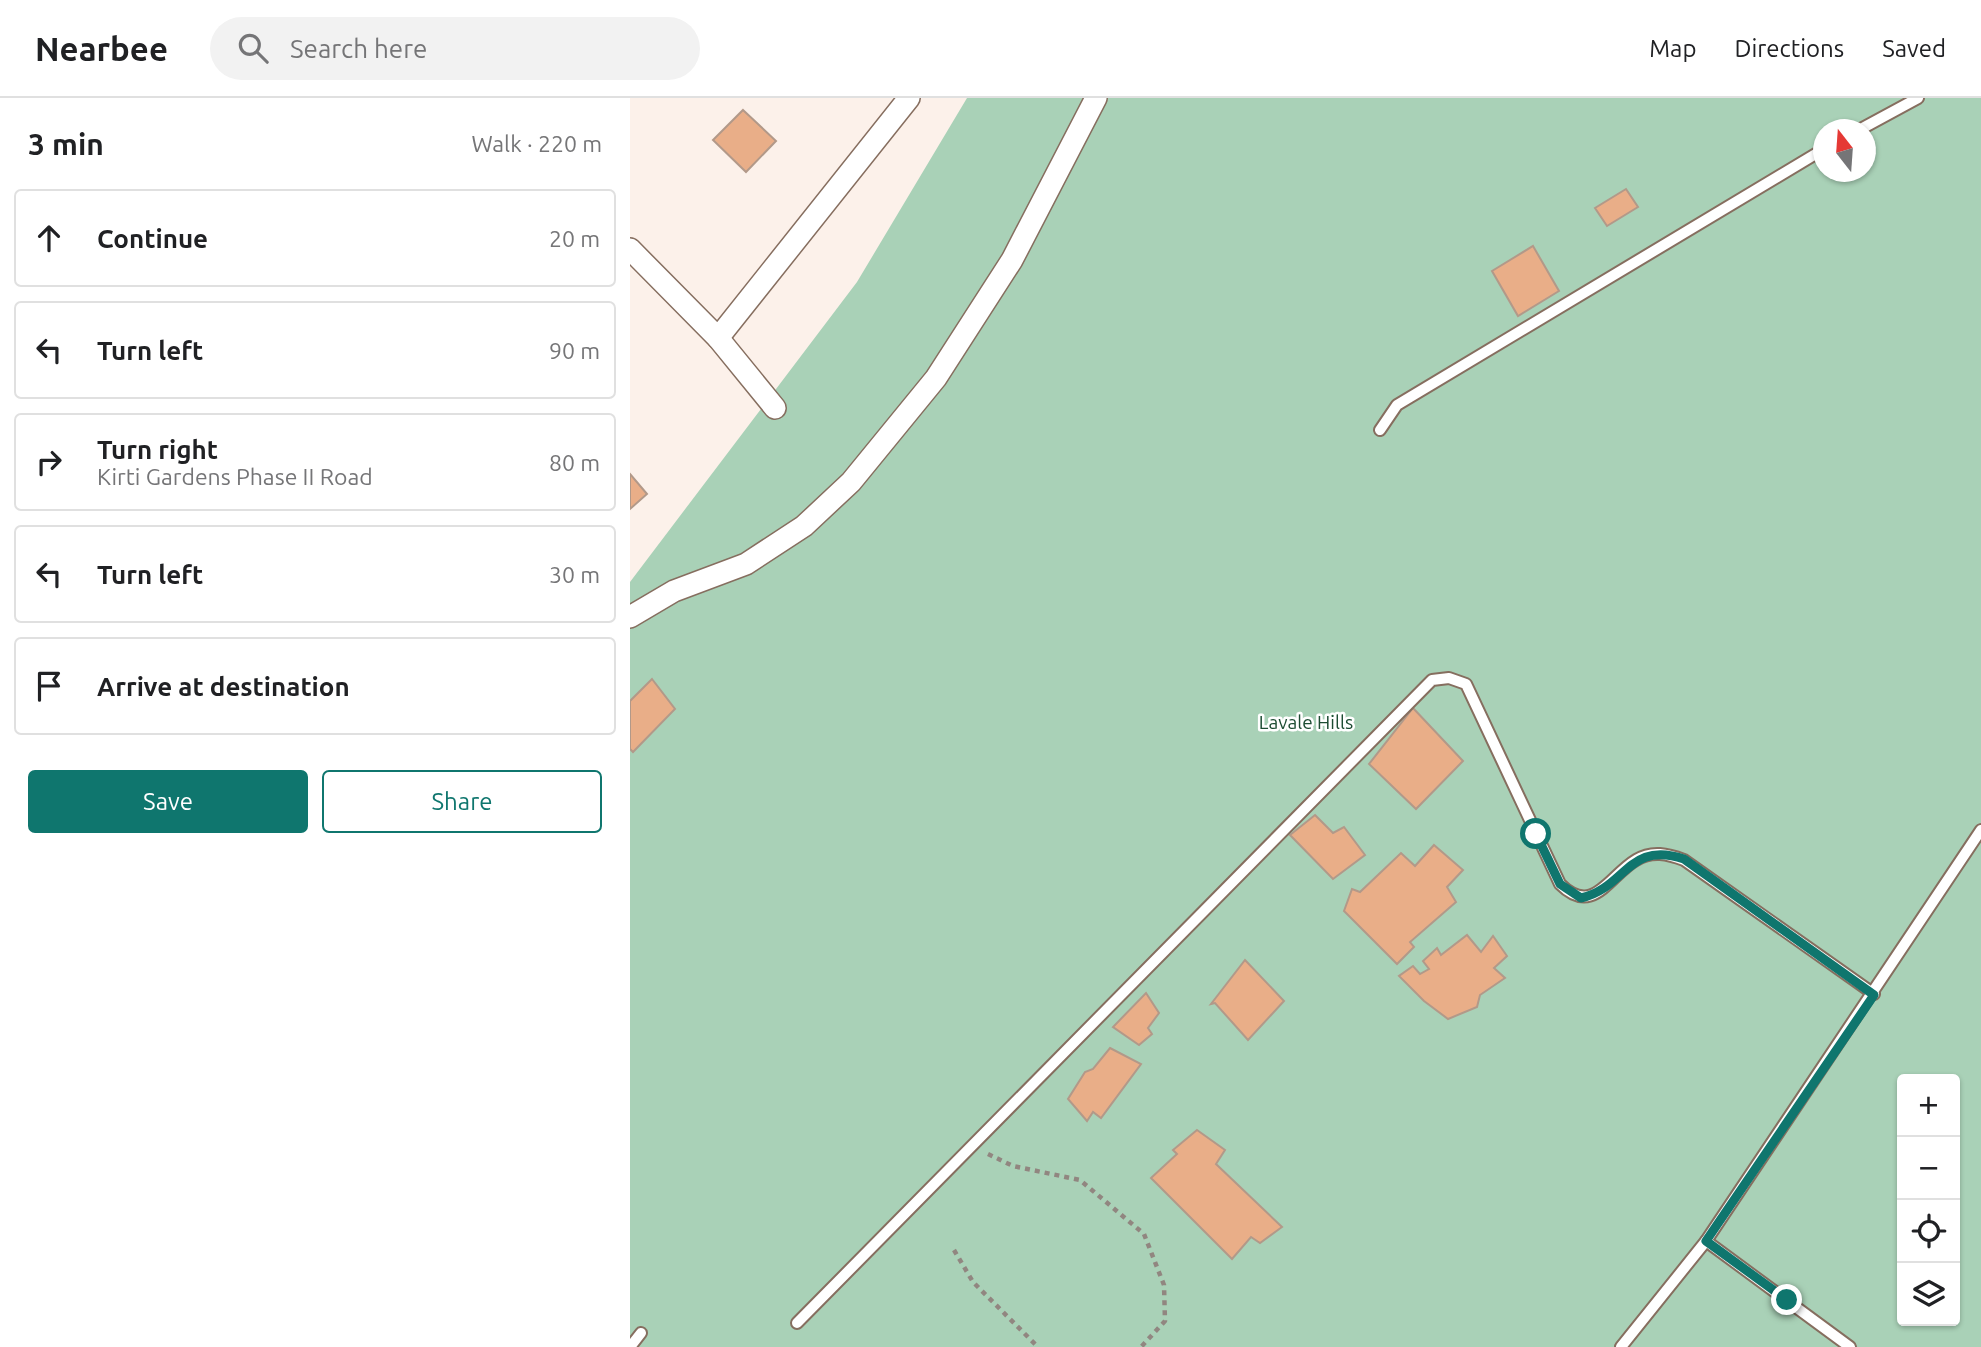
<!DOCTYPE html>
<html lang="en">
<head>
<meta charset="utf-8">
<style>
	:root { --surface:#fff; --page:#f2f2f2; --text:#202124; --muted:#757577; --line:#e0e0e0; --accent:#0f766e }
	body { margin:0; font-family:Ubuntu,sans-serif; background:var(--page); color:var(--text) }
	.controls { position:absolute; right:21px; bottom:21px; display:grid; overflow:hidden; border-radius:7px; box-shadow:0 2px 5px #0004 }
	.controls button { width:63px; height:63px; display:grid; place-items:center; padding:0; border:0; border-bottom:2px solid var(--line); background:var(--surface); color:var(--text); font:35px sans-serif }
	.compass { position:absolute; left:1183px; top:21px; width:63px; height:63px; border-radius:50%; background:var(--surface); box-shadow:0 2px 5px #0004; rotate:343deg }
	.stop { position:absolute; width:21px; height:21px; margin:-16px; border:5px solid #0f766e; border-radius:50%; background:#fff }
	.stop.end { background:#0f766e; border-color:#fff; box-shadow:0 2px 7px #0008 }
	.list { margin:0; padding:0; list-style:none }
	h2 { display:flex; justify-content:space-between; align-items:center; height:91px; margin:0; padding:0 28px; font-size:30px }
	h2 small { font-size:23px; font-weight:400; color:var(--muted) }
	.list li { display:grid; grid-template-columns:46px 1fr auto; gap:21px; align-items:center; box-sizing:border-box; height:98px; margin:0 14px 14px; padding:0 14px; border:2px solid var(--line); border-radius:7px }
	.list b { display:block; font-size:26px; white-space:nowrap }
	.list p { margin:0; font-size:23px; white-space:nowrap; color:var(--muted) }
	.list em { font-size:23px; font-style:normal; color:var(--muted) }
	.actions { display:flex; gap:14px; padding:21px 28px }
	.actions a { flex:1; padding:16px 0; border:2px solid var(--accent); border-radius:7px; text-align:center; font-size:24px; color:var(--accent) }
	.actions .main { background:var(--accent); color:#fff }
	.icon { flex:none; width:38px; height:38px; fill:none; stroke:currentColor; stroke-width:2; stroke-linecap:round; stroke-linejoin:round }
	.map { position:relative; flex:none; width:1351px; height:1249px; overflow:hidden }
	header { display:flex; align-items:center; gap:42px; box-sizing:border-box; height:98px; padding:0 35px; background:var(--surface); border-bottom:2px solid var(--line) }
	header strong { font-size:33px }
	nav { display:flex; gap:38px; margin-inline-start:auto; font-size:24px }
	.search { width:490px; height:63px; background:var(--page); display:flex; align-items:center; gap:18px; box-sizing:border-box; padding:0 24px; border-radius:38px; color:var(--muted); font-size:26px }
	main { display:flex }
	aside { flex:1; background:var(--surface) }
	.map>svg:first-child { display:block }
</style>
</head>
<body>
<header>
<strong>Nearbee</strong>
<div class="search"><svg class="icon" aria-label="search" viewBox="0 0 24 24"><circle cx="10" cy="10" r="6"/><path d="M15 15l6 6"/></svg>Search here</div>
<nav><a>Map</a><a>Directions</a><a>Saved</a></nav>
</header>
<main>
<aside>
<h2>3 min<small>Walk · 220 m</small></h2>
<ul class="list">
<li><svg class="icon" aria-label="ahead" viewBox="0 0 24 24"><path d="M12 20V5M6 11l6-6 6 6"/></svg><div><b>Continue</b></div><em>20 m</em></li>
<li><svg class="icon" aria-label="left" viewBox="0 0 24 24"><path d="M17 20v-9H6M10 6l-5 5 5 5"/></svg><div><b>Turn left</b></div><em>90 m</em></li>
<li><svg class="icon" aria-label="right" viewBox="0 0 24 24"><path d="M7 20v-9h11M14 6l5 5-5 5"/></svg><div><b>Turn right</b><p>Kirti Gardens Phase II Road</p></div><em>80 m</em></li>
<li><svg class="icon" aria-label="left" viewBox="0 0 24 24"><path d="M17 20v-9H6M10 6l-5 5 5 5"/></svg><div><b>Turn left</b></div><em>30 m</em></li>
<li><svg class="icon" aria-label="arrive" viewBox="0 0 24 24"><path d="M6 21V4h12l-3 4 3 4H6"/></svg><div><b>Arrive at destination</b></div></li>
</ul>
<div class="actions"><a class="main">Save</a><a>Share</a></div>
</aside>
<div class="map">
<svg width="1351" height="1249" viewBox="0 0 1351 1249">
	<rect width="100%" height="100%" fill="#fcf1ea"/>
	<path fill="#a9d1b7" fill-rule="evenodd" d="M337,0H1351V1249H0V484L227,184ZM1194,32H1236V74H1194ZM1272,981H1325V1223H1272Z"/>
	<g fill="#e9ae88" stroke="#b29989" stroke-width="2">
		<polygon points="113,12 146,43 116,74 83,42"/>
		<polygon points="996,91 1008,109 977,128 965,110"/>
		<polygon points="903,148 929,193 888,218 862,173"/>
		<polygon points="0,376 17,396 0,411"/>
		<polygon points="22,581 45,611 3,654 0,651 0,603"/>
		<polygon points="783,610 833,663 786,711 739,666"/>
		<polygon points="685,717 703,735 714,729 735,757 703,781 660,737"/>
		<polygon points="804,747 833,772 817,789 826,804 780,844 784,849 767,866 714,813 722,791 730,794 771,755 785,768"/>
		<polygon points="837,837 851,854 863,838 877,858 864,870 875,880 850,897 847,909 818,921 794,903 769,878 783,868 790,876 799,871 793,863 807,850 811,857"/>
		<polygon points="615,862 654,903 618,942 585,905 581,906"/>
		<polygon points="516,895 529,915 518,930 522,936 509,947 483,929"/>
		<polygon points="480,950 511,966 471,1020 463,1014 457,1023 438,1001 455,974 463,971"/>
		<polygon points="567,1032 595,1052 586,1066 652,1129 630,1145 621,1139 602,1161 521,1080 547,1056 543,1052"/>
	</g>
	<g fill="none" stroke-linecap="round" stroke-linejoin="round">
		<defs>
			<g id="lane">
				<polyline points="1229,32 1288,0"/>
				<polyline points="750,332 767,307 1194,51"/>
				<polyline points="1076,1143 1220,1249"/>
				<path d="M167,1225L802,582L819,580L836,586L930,786C963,819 979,778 1006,762C1022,752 1038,756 1054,762L1244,896"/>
				<polyline points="0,1249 11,1235"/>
				<polyline points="991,1249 1076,1143 1351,732"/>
			</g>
			<g id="street">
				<polyline points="0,151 88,240 279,0"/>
				<polyline points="88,240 145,310"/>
				<polyline points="0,519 44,493 116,466 174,428 221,384 306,280 382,162 466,0"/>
			</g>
		</defs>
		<use href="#lane" stroke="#866e5f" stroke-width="14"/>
		<use href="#street" stroke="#866e5f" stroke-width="24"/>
		<g stroke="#918680" stroke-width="4.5" stroke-dasharray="5 5" stroke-linecap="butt">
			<polyline points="358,1056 383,1068 450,1082 514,1136 534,1187 535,1223 511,1249"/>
			<polyline points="324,1152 343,1184 408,1249"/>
		</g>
		<use href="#lane" stroke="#fff" stroke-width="10"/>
		<use href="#street" stroke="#fff" stroke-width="21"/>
	</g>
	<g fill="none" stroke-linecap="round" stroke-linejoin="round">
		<path stroke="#0f766e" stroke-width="9" d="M906,736L930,786L951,800C996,790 998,742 1054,761L1244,897L1076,1143L1157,1202"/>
	</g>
	<g text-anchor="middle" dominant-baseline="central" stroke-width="5" stroke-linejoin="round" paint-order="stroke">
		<g font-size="19" fill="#1c4c32" stroke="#fff">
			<text x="676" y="624">Lavale Hills</text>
		</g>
	</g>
</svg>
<div class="controls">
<button>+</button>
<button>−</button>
<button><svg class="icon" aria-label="locate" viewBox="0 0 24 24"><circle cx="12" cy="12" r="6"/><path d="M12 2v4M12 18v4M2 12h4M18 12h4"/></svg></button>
<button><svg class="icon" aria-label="layers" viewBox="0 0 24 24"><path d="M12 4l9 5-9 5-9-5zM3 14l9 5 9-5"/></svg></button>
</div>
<svg class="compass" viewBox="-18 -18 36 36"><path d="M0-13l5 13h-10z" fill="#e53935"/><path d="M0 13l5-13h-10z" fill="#757577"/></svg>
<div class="stop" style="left:906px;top:736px"></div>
<div class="stop end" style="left:1157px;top:1202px"></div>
</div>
</main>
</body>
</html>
